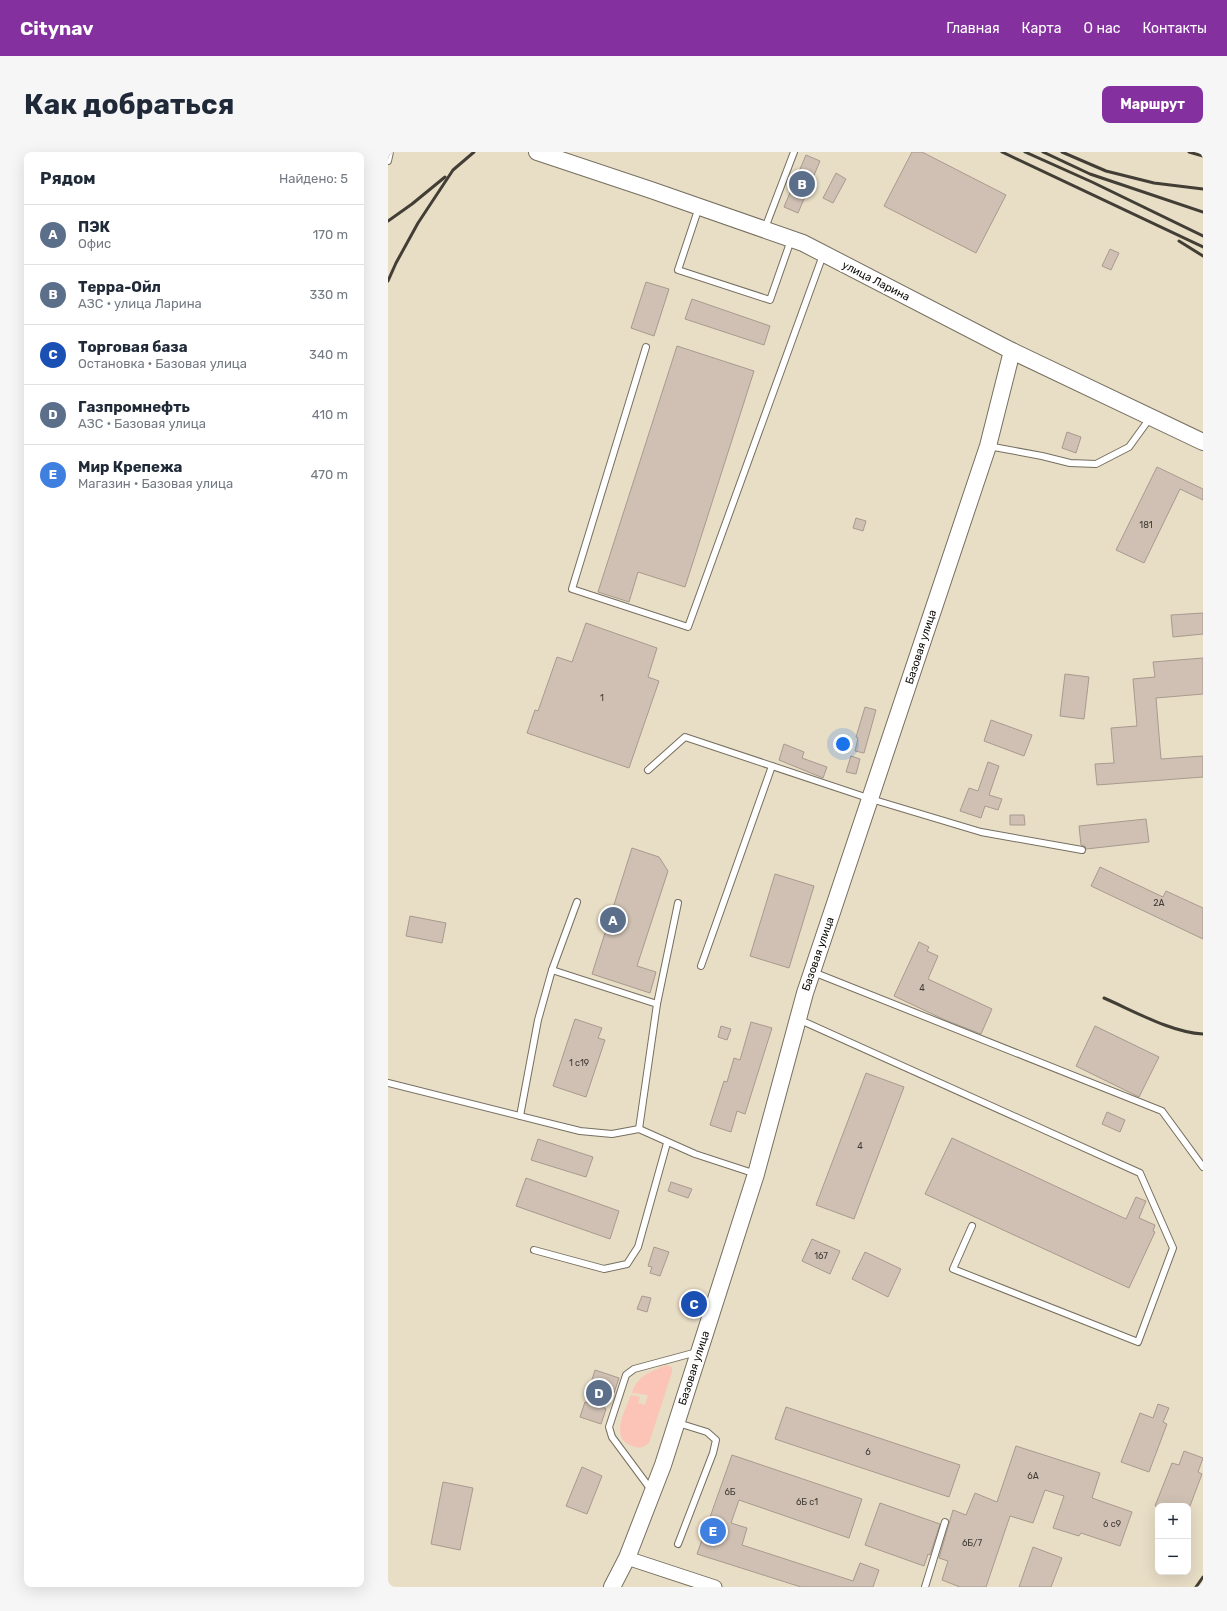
<!DOCTYPE html>
<html lang="ru">
<head>
<meta charset="utf-8">
<style>
	:root { --surface:#fff; --page:#f6f6f7; --text:#1f2937; --muted:#747a83; --line:#e0e1e3; --accent:#84319f }
	body { margin:0; font-family:Rubik,sans-serif; background:var(--page); color:var(--text) }
	.controls { position:absolute; right:12px; bottom:12px; display:grid; overflow:hidden; border-radius:8px; box-shadow:0 4px 16px #0002 }
	.controls button { width:36px; height:36px; display:grid; place-items:center; padding:0; border:0; border-bottom:1px solid var(--line); background:var(--surface); color:var(--text); font:20px sans-serif }
	.you { position:absolute; left:455px; top:592px; width:14px; height:14px; margin:-10px; border:3px solid #fff; border-radius:50%; background:#1a73e8; box-shadow:0 0 0 6px #1a73e833 }
	.badge { display:grid; place-items:center; width:26px; height:26px; border-radius:50%; background:var(--accent); color:#fff; font-size:13px; font-weight:700 }
	.pin { position:absolute; translate:-50% -50%; border:2px solid #fff; box-shadow:0 1px 4px #0006 }
	.list { margin:0; padding:0; list-style:none }
	h2 { display:flex; justify-content:space-between; align-items:center; height:52px; margin:0; padding:0 16px; font-size:17px }
	h2 small { font-size:13px; font-weight:400; color:var(--muted) }
	.list li { display:grid; grid-template-columns:26px 1fr auto; gap:12px; align-items:center; box-sizing:border-box; height:60px; padding:0 16px; border-top:1px solid var(--line) }
	.list b { display:block; font-size:15px; white-space:nowrap }
	.list p { margin:0; font-size:13px; white-space:nowrap; color:var(--muted) }
	.list em { font-size:13px; font-style:normal; color:var(--muted) }
	.map { position:relative; flex:none; width:815px; height:1435px; overflow:hidden; border-radius:8px }
	header { display:flex; align-items:center; gap:24px; box-sizing:border-box; height:56px; padding:0 20px; background:var(--accent); color:#fff }
	header strong { font-size:19px }
	nav { display:flex; gap:22px; margin-inline-start:auto; font-size:14px }
	.intro { display:flex; align-items:center; justify-content:space-between; box-sizing:border-box; height:96px; padding:0 24px }
	h1 { margin:0; font-size:28px }
	.button { padding:10px 18px; border-radius:8px; background:var(--accent); color:#fff; font-size:14px; font-weight:700 }
	main { display:flex; gap:24px; padding:0 24px }
	aside { flex:1; background:var(--surface); border-radius:8px; box-shadow:0 4px 16px #0002 }
	.map>svg:first-child { display:block }
</style>
</head>
<body>
<header>
<strong>Citynav</strong>
<nav><a>Главная</a><a>Карта</a><a>О нас</a><a>Контакты</a></nav>
</header>
<div class="intro"><h1>Как добраться</h1><a class="button">Маршрут</a></div>
<main>
<aside>
<h2>Рядом<small>Найдено: 5</small></h2>
<ul class="list">
<li><span class="badge" style="background:#5c6f8a">A</span><div><b>ПЭК</b><p>Офис</p></div><em>170 m</em></li>
<li><span class="badge" style="background:#5c6f8a">B</span><div><b>Терра-Ойл</b><p>АЗС · улица Ларина</p></div><em>330 m</em></li>
<li><span class="badge" style="background:#1a4fb4">C</span><div><b>Торговая база</b><p>Остановка · Базовая улица</p></div><em>340 m</em></li>
<li><span class="badge" style="background:#5c6f8a">D</span><div><b>Газпромнефть</b><p>АЗС · Базовая улица</p></div><em>410 m</em></li>
<li><span class="badge" style="background:#3f7fe0">E</span><div><b>Мир Крепежа</b><p>Магазин · Базовая улица</p></div><em>470 m</em></li>
</ul>
</aside>
<div class="map">
<svg width="815" height="1435" viewBox="0 0 815 1435">
	<rect width="100%" height="100%" fill="#f0e9d7"/>
	<path fill="#e8ddc5" fill-rule="evenodd" d="M0,0H815V1435H0ZM770,1354H800V1420H770Z"/>
	<path fill="#fbc4b6" d="M278,1213L284,1215V1220L261,1291L255,1295C250,1296 245,1295 240,1292C223,1282 238,1257 243,1243L252,1245L250,1251L257,1253L260,1243L244,1241C249,1224 262,1220 278,1213Z"/>
	<g fill="#cfc0b3" stroke="#a89a8e">
		<polygon points="524,0 534,0 618,43 588,101 496,54"/>
		<polygon points="418,3 432,9 410,61 396,55"/>
		<polygon points="448,21 458,27 445,51 435,46"/>
		<polygon points="722,97 731,101 723,118 714,114"/>
		<polygon points="258,130 281,137 266,184 243,176"/>
		<polygon points="304,147 382,174 376,193 297,167"/>
		<polygon points="289,194 366,219 297,435 250,420 241,450 210,440"/>
		<polygon points="679,280 693,285 688,301 674,296"/>
		<polygon points="769,315 815,337 815,348 792,337 756,411 728,398"/>
		<polygon points="468,366 478,369 475,379 465,376"/>
		<polygon points="815,461 815,482 785,485 783,463"/>
		<polygon points="198,471 269,496 260,525 271,529 241,616 139,581 147,558 150,559 169,505 184,510"/>
		<polygon points="815,506 815,542 768,546 773,607 815,604 815,625 709,633 707,612 726,611 723,576 749,574 745,527 767,525 765,510"/>
		<polygon points="677,522 701,525 696,567 672,564"/>
		<polygon points="477,555 488,558 476,601 467,599 470,586 468,585"/>
		<polygon points="603,568 644,583 636,604 596,589"/>
		<polygon points="396,592 416,600 414,606 439,615 435,626 391,608"/>
		<polygon points="463,604 472,607 468,622 458,620"/>
		<polygon points="600,610 611,614 601,643 614,647 610,658 597,654 593,666 572,659 581,636 590,639"/>
		<polygon points="622,663 636,663 637,673 622,673"/>
		<polygon points="758,667 761,690 698,697 697,694 693,693 691,674"/>
		<polygon points="244,696 271,705 280,719 249,814 268,820 262,841 204,822"/>
		<polygon points="712,715 775,745 778,739 815,756 815,787 703,734"/>
		<polygon points="387,722 426,734 401,816 362,804"/>
		<polygon points="22,764 58,771 54,791 18,784"/>
		<polygon points="531,790 541,795 539,799 550,804 540,827 604,857 593,882 557,868 506,844"/>
		<polygon points="187,867 214,876 210,886 217,888 198,945 165,934"/>
		<polygon points="363,870 384,876 357,962 349,959 343,980 322,973 336,929 339,930 346,906 352,908"/>
		<polygon points="333,874 343,877 339,888 330,885"/>
		<polygon points="707,874 771,905 751,945 688,914"/>
		<polygon points="478,921 516,935 466,1067 428,1053"/>
		<polygon points="719,960 737,968 732,980 714,972"/>
		<polygon points="564,986 738,1067 748,1045 758,1049 751,1066 767,1073 765,1079 767,1080 741,1136 537,1042"/>
		<polygon points="150,987 205,1005 198,1025 143,1008"/>
		<polygon points="138,1026 231,1059 222,1087 128,1054"/>
		<polygon points="283,1030 304,1037 300,1046 280,1039"/>
		<polygon points="424,1087 452,1099 442,1122 414,1109"/>
		<polygon points="266,1095 281,1100 272,1124 262,1121 264,1115 260,1114"/>
		<polygon points="477,1100 513,1117 500,1145 464,1127"/>
		<polygon points="254,1144 263,1146 259,1160 249,1157"/>
		<polygon points="207,1218 231,1226 226,1241 222,1240 216,1256 218,1257 213,1272 192,1265 197,1250 200,1251 207,1232 203,1231"/>
		<polygon points="770,1252 781,1256 775,1270 779,1272 761,1320 733,1310 752,1261 765,1266"/>
		<polygon points="398,1255 572,1313 561,1345 387,1287"/>
		<polygon points="628,1294 712,1321 704,1346 744,1360 732,1394 693,1381 691,1384 665,1376 676,1344 657,1338 645,1371 622,1364 598,1435 572,1435 554,1428 560,1409 551,1406 565,1358 578,1363 587,1341 609,1350"/>
		<polygon points="796,1299 815,1306 810,1320 814,1322 802,1354 767,1354 784,1311 791,1313"/>
		<polygon points="344,1303 474,1347 461,1386 351,1348 343,1371 359,1376 354,1393 465,1429 472,1411 491,1418 485,1435 413,1435 309,1402"/>
		<polygon points="194,1315 214,1324 199,1362 178,1354"/>
		<polygon points="55,1330 85,1336 72,1398 43,1392"/>
		<polygon points="492,1351 552,1372 542,1403 540,1402 536,1414 477,1393"/>
		<polygon points="645,1395 674,1406 663,1435 631,1435"/>
	</g>
	<g fill="none" stroke-linecap="round" stroke-linejoin="round">
		<defs>
			<g id="service">
				<polyline points="0,9 2,0"/>
				<polyline points="311,55 290,118 382,148 403,88"/>
				<polyline points="377,76 406,0"/>
				<polyline points="258,195 184,437 300,475 435,103"/>
				<polyline points="600,294 654,304 682,311 708,312 741,295 762,266"/>
				<polyline points="260,618 297,585 483,647 593,680 694,698"/>
				<polyline points="313,814 384,614"/>
				<polyline points="164,818 269,852"/>
				<polyline points="425,820 774,959 815,1015"/>
				<polyline points="410,867 752,1021 785,1096 750,1190 565,1117 584,1074"/>
				<polyline points="0,931 192,979 224,982 251,977 307,1002 368,1022"/>
				<polyline points="132,964 150,868 164,818 189,750"/>
				<polyline points="251,977 269,852 290,751"/>
				<polyline points="146,1098 216,1117 239,1112 250,1095 279,991"/>
				<polyline points="264,1339 224,1285 221,1275 238,1223 246,1217 309,1200"/>
				<polyline points="290,1392 325,1301 328,1288 319,1280 290,1271"/>
				<polyline points="537,1435 557,1370"/>
			</g>
			<polyline id="minor" points="239,1406 327,1435"/>
			<g id="tertiary">
				<polyline points="149,0 263,38 415,91 624,199 815,290"/>
				<polyline points="224,1435 239,1406 275,1313 368,1022 417,841 600,294 624,199"/>
			</g>
		</defs>
		<use href="#service" stroke="#766f60" stroke-width="8"/>
		<use href="#minor" stroke="#766f60" stroke-width="15"/>
		<use href="#tertiary" stroke="#766f60" stroke-width="18"/>
		<use href="#service" stroke="#fff" stroke-width="6"/>
		<use href="#minor" stroke="#fff" stroke-width="13"/>
		<use href="#tertiary" stroke="#fff" stroke-width="16"/>
		<g stroke="#423e36" stroke-width="3">
			<polyline points="614,0 815,95"/>
			<polyline points="637,0 704,30 815,84"/>
			<polyline points="655,0 702,22 815,60"/>
			<polyline points="674,0 718,19 766,31 815,37"/>
			<polyline points="801,0 815,4"/>
			<polyline points="0,69 24,52 57,25"/>
			<polyline points="791,89 815,104"/>
			<polyline points="0,129 8,111 30,71 65,18 86,0"/>
			<path d="M716,846C746,859 782,880 815,882"/>
			<polyline points="808,1435 815,1425"/>
		</g>
	</g>
	<g text-anchor="middle" dominant-baseline="central" stroke-width="4" stroke-linejoin="round" paint-order="stroke">
		<g font-size="9" fill="#403a34">
			<text x="758" y="373">181</text>
			<text x="214" y="546">1</text>
			<text x="771" y="751">2А</text>
			<text x="534" y="836">4</text>
			<text x="191" y="911">1 с19</text>
			<text x="472" y="994">4</text>
			<text x="433" y="1104">167</text>
			<text x="480" y="1300">6</text>
			<text x="645" y="1324">6А</text>
			<text x="342" y="1340">6Б</text>
			<text x="419" y="1350">6Б с1</text>
			<text x="724" y="1372">6 с9</text>
			<text x="584" y="1391">6Б/7</text>
		</g>
		<g font-size="11" fill="#110e09" stroke="#fff">
			<text transform="translate(488 129) rotate(27)">улица Ларина</text>
			<text transform="translate(533 495) rotate(-72)">Базовая улица</text>
			<text transform="translate(430 802) rotate(-71)">Базовая улица</text>
			<text transform="translate(306 1216) rotate(-72)">Базовая улица</text>
		</g>
	</g>
</svg>
<div class="controls">
<button>+</button>
<button>−</button>
</div>
<div class="you"></div>
<div class="pin badge" style="left:225px;top:768px;background:#5c6f8a">A</div>
<div class="pin badge" style="left:414px;top:32px;background:#5c6f8a">B</div>
<div class="pin badge" style="left:306px;top:1152px;background:#1a4fb4">C</div>
<div class="pin badge" style="left:211px;top:1241px;background:#5c6f8a">D</div>
<div class="pin badge" style="left:325px;top:1379px;background:#3f7fe0">E</div>
</div>
</main>
</body>
</html>
